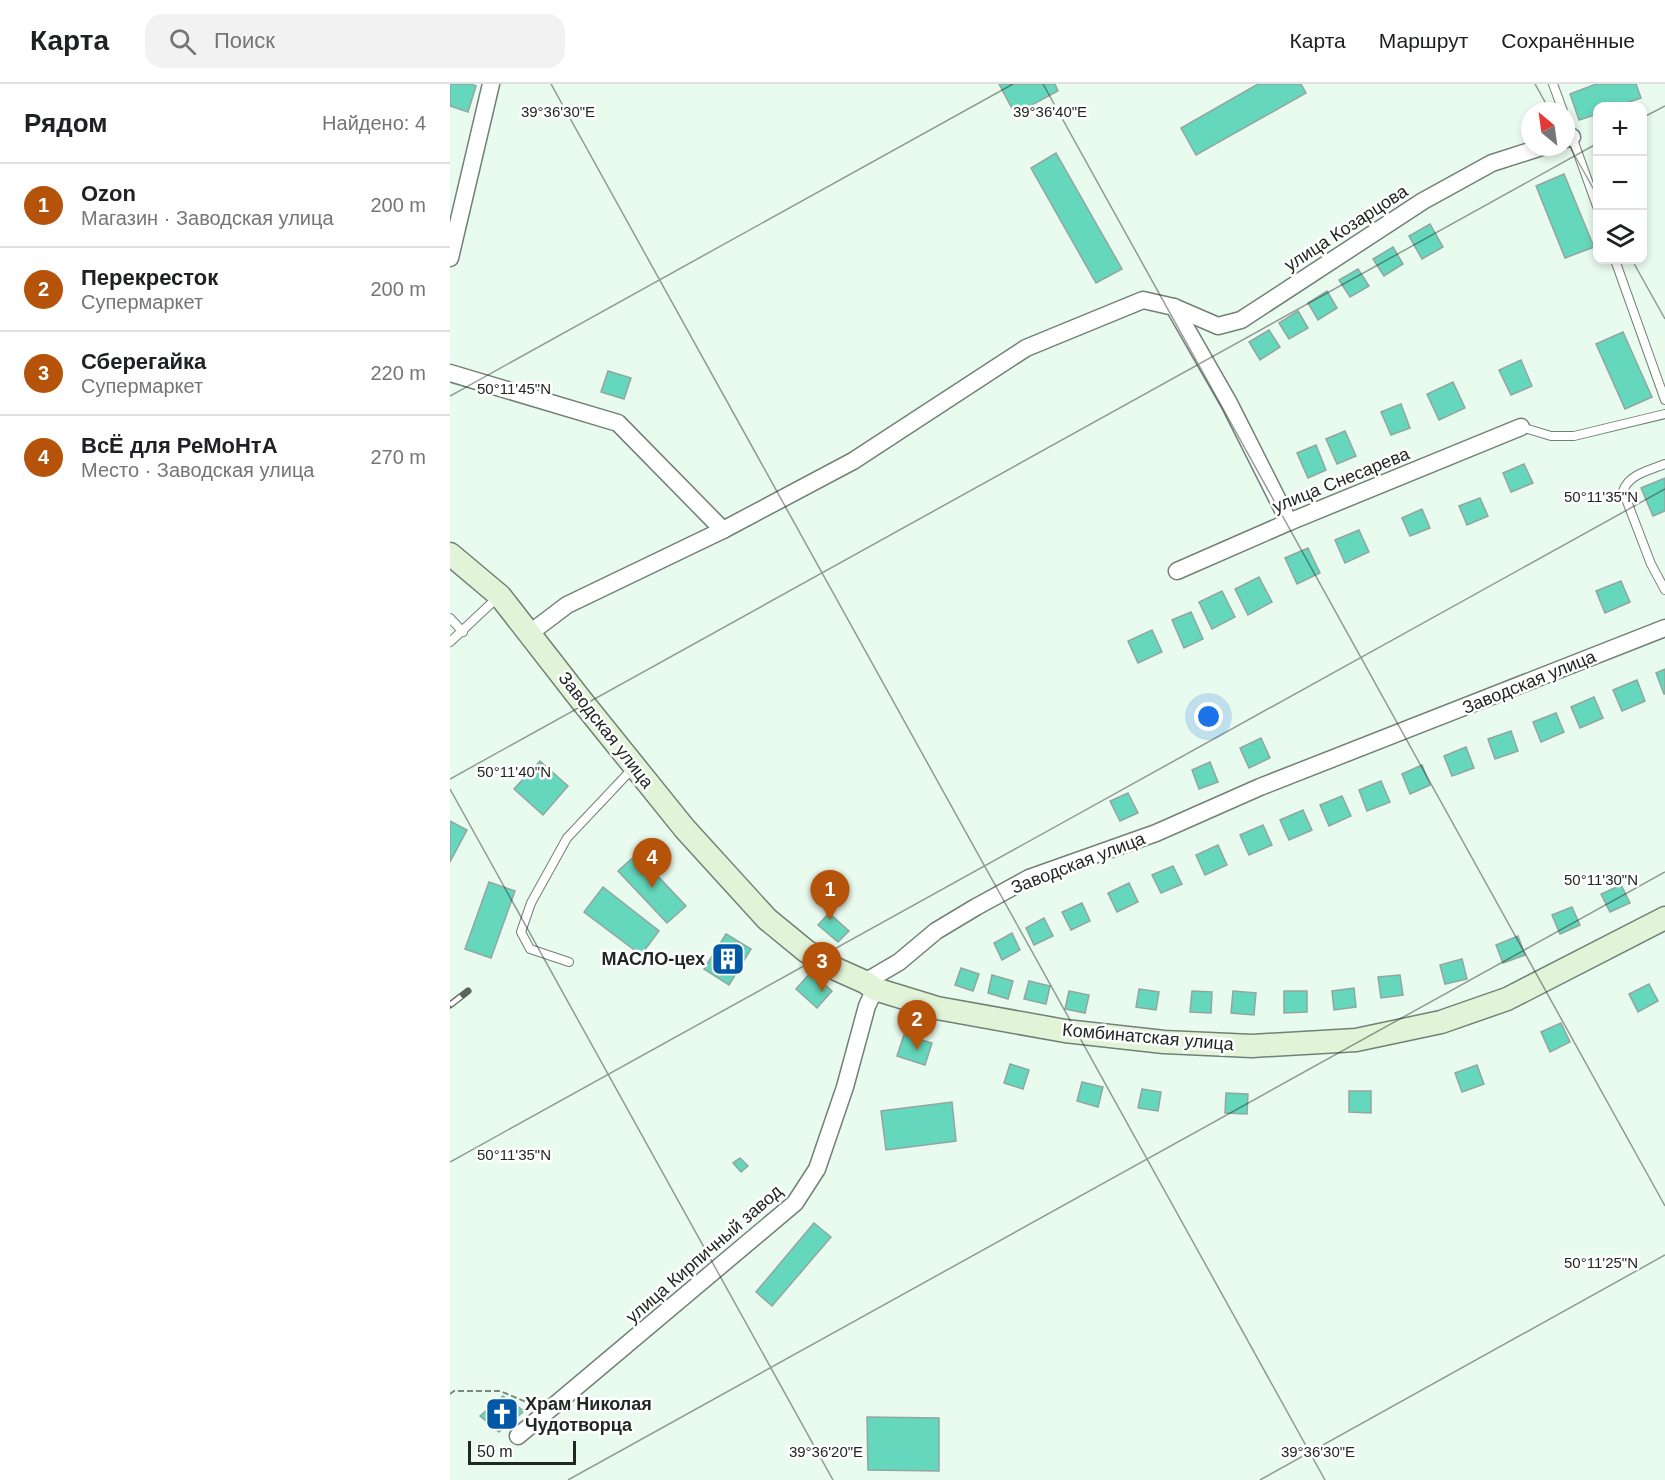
<!DOCTYPE html>
<html lang="ru">
<head>
<meta charset="utf-8">
<style>
	:root { --surface:#fff; --page:#f2f2f2; --text:#202124; --muted:#757577; --line:#e0e0e0; --accent:#b45309 }
	body { margin:0; font-family:Helvetica,sans-serif; background:var(--page); color:var(--text) }
	.controls { position:absolute; right:18px; top:18px; display:grid; overflow:hidden; border-radius:12px; box-shadow:0 3px 9px #0003 }
	.controls button { width:54px; height:54px; display:grid; place-items:center; padding:0; border:0; border-bottom:2px solid var(--line); background:var(--surface); color:var(--text); font:30px sans-serif }
	.compass { position:absolute; left:1071px; top:18px; width:54px; height:54px; border-radius:50%; background:var(--surface); box-shadow:0 3px 9px #0003; rotate:331deg }
	.scale { position:absolute; left:18px; bottom:15px; width:108px; box-sizing:border-box; padding-left:6px; border:3px solid #212723; border-top:0; font-size:16px; line-height:21px; white-space:nowrap; color:#212723; -webkit-text-stroke:4px #fff; paint-order:stroke }
	.you { position:absolute; left:759px; top:633px; width:21px; height:21px; margin:-15px; border:4px solid #fff; border-radius:50%; background:#1a73e8; box-shadow:0 0 0 9px #1a73e833 }
	.badge { display:grid; place-items:center; width:39px; height:39px; border-radius:50%; background:var(--accent); color:#fff; font-size:20px; font-weight:700 }
	.pin { position:absolute; translate:-50% -50px; filter:drop-shadow(0 2px 3px #0008) }
	.pin::after { content:''; position:absolute; top:32px; width:21px; height:18px; background:inherit; clip-path:polygon(0 0,100% 0,50% 100%) }
	.list { margin:0; padding:0; list-style:none }
	h2 { display:flex; justify-content:space-between; align-items:center; height:78px; margin:0; padding:0 24px; font-size:26px }
	h2 small { font-size:20px; font-weight:400; color:var(--muted) }
	.list li { display:grid; grid-template-columns:39px 1fr auto; gap:18px; align-items:center; box-sizing:border-box; height:84px; padding:0 24px; border-top:2px solid var(--line) }
	.list b { display:block; font-size:22px; white-space:nowrap }
	.list p { margin:0; font-size:20px; white-space:nowrap; color:var(--muted) }
	.list em { font-size:20px; font-style:normal; color:var(--muted) }
	.icon { flex:none; width:33px; height:33px; fill:none; stroke:currentColor; stroke-width:2; stroke-linecap:round; stroke-linejoin:round }
	.map { position:relative; flex:none; width:1215px; height:1396px; overflow:hidden }
	header { display:flex; align-items:center; gap:36px; box-sizing:border-box; height:84px; padding:0 30px; background:var(--surface); border-bottom:2px solid var(--line) }
	header strong { font-size:28px }
	nav { display:flex; gap:33px; margin-inline-start:auto; font-size:21px }
	.search { width:420px; height:54px; background:var(--page); display:flex; align-items:center; gap:15px; box-sizing:border-box; padding:0 21px; border-radius:18px; color:var(--muted); font-size:22px }
	main { display:flex }
	aside { flex:1; background:var(--surface) }
	.map>svg:first-child { display:block }
</style>
</head>
<body>
<header>
<strong>Карта</strong>
<div class="search"><svg class="icon" aria-label="search" viewBox="0 0 24 24"><circle cx="10" cy="10" r="6"/><path d="M15 15l6 6"/></svg>Поиск</div>
<nav><a>Карта</a><a>Маршрут</a><a>Сохранённые</a></nav>
</header>
<main>
<aside>
<h2>Рядом<small>Найдено: 4</small></h2>
<ul class="list">
<li><span class="badge">1</span><div><b>Ozon</b><p>Магазин · Заводская улица</p></div><em>200 m</em></li>
<li><span class="badge">2</span><div><b>Перекресток</b><p>Супермаркет</p></div><em>200 m</em></li>
<li><span class="badge">3</span><div><b>Сберегайка</b><p>Супермаркет</p></div><em>220 m</em></li>
<li><span class="badge">4</span><div><b>ВсЁ для РеМоНтА</b><p>Место · Заводская улица</p></div><em>270 m</em></li>
</ul>
</aside>
<div class="map">
<svg width="1215" height="1396" viewBox="0 0 1215 1396">
	<rect width="100%" height="100%" fill="#e9faee"/>
	<g fill="#65d7bc" stroke="#92a6a0" stroke-width="1.5">
		<polygon points="0,0 21,0 26,2 18,28 0,22"/>
		<polygon points="549,0 605,0 608,7 565,30"/>
		<polygon points="808,0 851,0 856,9 746,71 731,44"/>
		<polygon points="1146,0 1186,0 1191,14 1167,22 1148,22 1148,30 1129,36 1120,10"/>
		<polygon points="606,69 672,185 646,199 581,84"/>
		<polygon points="1114,90 1144,163 1115,174 1086,102"/>
		<polygon points="980,140 993,163 972,175 959,152"/>
		<polygon points="943,163 953,180 934,192 923,175"/>
		<polygon points="908,185 919,202 900,213 889,196"/>
		<polygon points="877,207 887,224 868,236 858,219"/>
		<polygon points="848,227 858,244 839,255 829,239"/>
		<polygon points="819,246 830,263 810,276 799,258"/>
		<polygon points="1173,248 1202,313 1175,325 1146,260"/>
		<polygon points="1071,276 1082,302 1061,311 1049,286"/>
		<polygon points="158,287 181,294 174,315 151,308"/>
		<polygon points="1003,298 1015,324 989,336 977,310"/>
		<polygon points="951,320 960,344 941,351 931,328"/>
		<polygon points="895,347 906,372 887,380 876,355"/>
		<polygon points="866,361 876,386 858,394 847,369"/>
		<polygon points="1074,380 1083,399 1061,408 1053,389"/>
		<polygon points="1215,394 1215,427 1203,432 1191,404"/>
		<polygon points="1030,414 1038,432 1017,441 1009,422"/>
		<polygon points="972,425 980,444 960,452 952,434"/>
		<polygon points="909,446 919,468 895,479 885,456"/>
		<polygon points="858,464 870,489 847,500 835,474"/>
		<polygon points="809,493 822,518 798,531 785,505"/>
		<polygon points="1171,497 1180,518 1155,529 1146,507"/>
		<polygon points="772,507 785,533 762,545 749,518"/>
		<polygon points="741,528 753,555 734,564 722,536"/>
		<polygon points="702,546 712,568 688,579 678,557"/>
		<polygon points="1215,585 1215,610 1214,610 1206,589"/>
		<polygon points="1187,596 1195,617 1172,627 1163,606"/>
		<polygon points="1144,613 1153,634 1130,644 1121,623"/>
		<polygon points="1106,629 1114,648 1091,658 1083,638"/>
		<polygon points="1061,647 1068,667 1045,675 1038,655"/>
		<polygon points="811,654 820,674 799,684 790,664"/>
		<polygon points="1016,663 1024,684 1002,692 994,672"/>
		<polygon points="90,677 118,702 93,731 64,705"/>
		<polygon points="760,678 768,698 749,705 742,686"/>
		<polygon points="972,681 980,701 960,710 952,690"/>
		<polygon points="931,697 940,718 917,727 909,706"/>
		<polygon points="678,709 688,729 670,737 660,717"/>
		<polygon points="892,712 901,732 879,742 870,721"/>
		<polygon points="853,726 862,746 839,756 830,736"/>
		<polygon points="0,737 17,746 0,778"/>
		<polygon points="813,741 822,761 799,771 790,751"/>
		<polygon points="768,761 777,781 755,791 746,771"/>
		<polygon points="187,770 236,822 217,839 168,787"/>
		<polygon points="723,782 732,800 711,809 702,791"/>
		<polygon points="39,798 65,807 41,874 15,865"/>
		<polygon points="679,799 688,818 667,828 658,809"/>
		<polygon points="1171,801 1180,819 1160,828 1151,810"/>
		<polygon points="153,803 209,847 191,871 134,828"/>
		<polygon points="632,819 640,837 621,846 612,828"/>
		<polygon points="1122,823 1130,841 1110,850 1102,831"/>
		<polygon points="379,829 399,847 388,858 368,841"/>
		<polygon points="594,834 603,852 584,861 576,844"/>
		<polygon points="562,849 570,866 552,876 544,859"/>
		<polygon points="276,850 301,865 279,901 254,885"/>
		<polygon points="1068,852 1075,871 1053,879 1046,861"/>
		<polygon points="1012,875 1017,895 995,900 990,881"/>
		<polygon points="511,884 529,890 523,907 505,901"/>
		<polygon points="361,888 382,907 367,924 346,905"/>
		<polygon points="542,891 563,897 558,915 538,909"/>
		<polygon points="950,891 953,911 931,914 928,893"/>
		<polygon points="579,897 600,902 596,920 574,915"/>
		<polygon points="1199,900 1208,917 1188,928 1179,910"/>
		<polygon points="904,904 906,923 884,926 882,907"/>
		<polygon points="689,905 709,908 706,926 686,923"/>
		<polygon points="619,907 639,911 635,929 615,925"/>
		<polygon points="742,907 762,908 761,929 740,928"/>
		<polygon points="783,907 806,909 804,931 781,929"/>
		<polygon points="834,907 857,907 857,928 834,929"/>
		<polygon points="1111,939 1120,958 1100,968 1091,948"/>
		<polygon points="454,951 482,959 475,981 447,972"/>
		<polygon points="560,980 579,986 573,1005 554,999"/>
		<polygon points="1027,981 1034,1000 1012,1008 1005,989"/>
		<polygon points="632,998 653,1003 648,1023 627,1017"/>
		<polygon points="692,1005 711,1008 708,1027 688,1024"/>
		<polygon points="899,1007 921,1007 921,1029 899,1028"/>
		<polygon points="776,1009 798,1010 797,1030 775,1029"/>
		<polygon points="502,1018 506,1057 436,1066 431,1027"/>
		<polygon points="290,1074 298,1082 291,1088 283,1079"/>
		<polygon points="364,1139 381,1153 322,1222 306,1208"/>
		<polygon points="53,1312 74,1327 49,1348 30,1332"/>
		<polygon points="417,1333 489,1334 489,1387 418,1386"/>
	</g>
	<g fill="none" stroke-linecap="round" stroke-linejoin="round">
		<defs>
			<g id="lane">
				<polyline points="1103,0 1113,27"/>
				<polyline points="1116,36 1148,125"/>
				<polyline points="1165,176 1215,316"/>
				<polyline points="1071,343 1101,352 1124,352 1215,330"/>
				<path d="M1215,380C1200,386 1179,390 1173,407L1201,480L1215,506"/>
				<polyline points="0,534 13,548"/>
				<polyline points="0,558 49,512"/>
				<polyline points="119,878 80,865 71,848 81,819 117,754 184,683"/>
			</g>
			<g id="street">
				<polyline points="1116,55 1122,53"/>
				<polyline points="0,174 41,0"/>
				<polyline points="724,223 779,319 839,438"/>
				<polyline points="0,289 168,339 273,446"/>
				<polyline points="727,487 839,438 1071,343"/>
				<polyline points="80,549 117,521 273,446 403,377 576,264 693,216 724,223 768,242 791,236 973,117 1042,79 1092,63"/>
				<polyline points="415,898 449,878 486,847 526,823 579,794 706,749 810,703 1215,544"/>
				<polyline points="68,1352 345,1119 367,1085 395,1003 417,922 425,905"/>
			</g>
			<polyline id="secondary" points="0,470 50,512 131,616 235,745 317,835 356,867 388,886 415,898 425,905 487,924 615,947 714,958 802,962 906,956 991,938 1057,915 1215,834"/>
		</defs>
		<use href="#lane" stroke="#718176" stroke-width="10"/>
		<use href="#street" stroke="#718176" stroke-width="19"/>
		<use href="#secondary" stroke="#718176" stroke-width="25"/>
		<polyline stroke="#7c877f" stroke-width="2" stroke-dasharray="6 3" stroke-linecap="butt" points="0,1310 4,1307 50,1307 81,1320"/>
		<use href="#lane" stroke="#fff" stroke-width="8"/>
		<use href="#street" stroke="#fff" stroke-width="16"/>
		<use href="#secondary" stroke="#e1f4d8" stroke-width="22"/>
		<defs>
			<polyline id="rail" points="0,921 18,907"/>
		</defs>
		<use href="#rail" stroke="#5b655e" stroke-width="7"/>
		<use href="#rail" stroke="#fff" stroke-width="4.5" stroke-dasharray="14" stroke-linecap="butt"/>
	</g>
	<path fill="none" stroke="#212723" stroke-width="1.5" stroke-opacity="0.45" d="M101,0L875,1396M593,0L1215,1122M1085,0L1100,27M1192,34L1215,22M1116,56L1148,113M1182,176L1215,235M0,312L563,0M0,695L1148,59M0,705L383,1396M0,1078L1215,405M118,1396L1215,788M810,1396L1215,1171"/>
	<defs>
		<symbol id="building-square" viewBox="-11 -11 22 22"><rect x="-9" y="-9" width="18" height="18" rx="4" fill="#0058a6" stroke="#fff"/><path d="M-4-6H4V6H1V3H-1V6H-4ZM-2.5-4.3h1.7v1.8h-1.7ZM.8-4.3h1.7v1.8H.8ZM-2.5-1h1.7V.8h-1.7ZM.8-1h1.7V.8H.8Z" fill="#fff"/></symbol>
		<symbol id="church-square" viewBox="-11 -11 22 22"><rect x="-9" y="-9" width="18" height="18" rx="4" fill="#0058a6" stroke="#fff"/><path d="M-1.2-6h2.4v3.5h3.3v2.4h-3.3V6h-2.4V-.1h-3.3v-2.4h3.3Z" fill="#fff"/></symbol>
	</defs>
	<g fill-rule="evenodd">
		<use href="#building-square" x="259" y="856" width="38" height="38"/>
		<use href="#church-square" x="33" y="1311" width="38" height="38"/>
	</g>
	<g text-anchor="middle" dominant-baseline="central" stroke-width="5" stroke-linejoin="round" paint-order="stroke">
		<g font-size="18" fill="#212723" stroke="#fff">
			<text transform="translate(896 144) rotate(-33)">улица Козарцова</text>
			<text transform="translate(891 396) rotate(-22)">улица Снесарева</text>
			<text transform="translate(1079 598) rotate(-22)">Заводская улица</text>
			<text transform="translate(156 646) rotate(52)">Заводская улица</text>
			<text transform="translate(628 779) rotate(-21)">Заводская улица</text>
			<text transform="translate(698 953) rotate(5)">Комбинатская улица</text>
			<text transform="translate(254 1170) rotate(-41)">улица Кирпичный завод</text>
		</g>
		<g font-size="18" font-weight="bold" fill="#212723" stroke="#fff" text-anchor="end">
			<text x="255" y="875">МАСЛО-цех</text>
			<text x="75" y="1320" text-anchor="start">Храм Николая<tspan x="75" dy="21">Чудотворца</tspan></text>
		</g>
	</g>
	<g font-size="15" text-anchor="middle" fill="#212723" stroke="#fff" stroke-width="5" stroke-linejoin="round" paint-order="stroke">
		<text x="108" y="33">39°36'30"E</text>
		<text x="600" y="33">39°36'40"E</text>
		<text x="64" y="310">50°11'45"N</text>
		<text x="1151" y="418">50°11'35"N</text>
		<text x="64" y="693">50°11'40"N</text>
		<text x="1151" y="801">50°11'30"N</text>
		<text x="64" y="1076">50°11'35"N</text>
		<text x="1151" y="1184">50°11'25"N</text>
		<text x="376" y="1373">39°36'20"E</text>
		<text x="868" y="1373">39°36'30"E</text>
	</g>
</svg>
<div class="controls">
<button>+</button>
<button>−</button>
<button><svg class="icon" aria-label="layers" viewBox="0 0 24 24"><path d="M12 4l9 5-9 5-9-5zM3 14l9 5 9-5"/></svg></button>
</div>
<svg class="compass" viewBox="-18 -18 36 36"><path d="M0-13l5 13h-10z" fill="#e53935"/><path d="M0 13l5-13h-10z" fill="#757577"/></svg>
<div class="scale">50 m</div>
<div class="you"></div>
<div class="pin badge" style="left:380px;top:836px">1</div>
<div class="pin badge" style="left:467px;top:966px">2</div>
<div class="pin badge" style="left:372px;top:908px">3</div>
<div class="pin badge" style="left:202px;top:804px">4</div>
</div>
</main>
</body>
</html>
